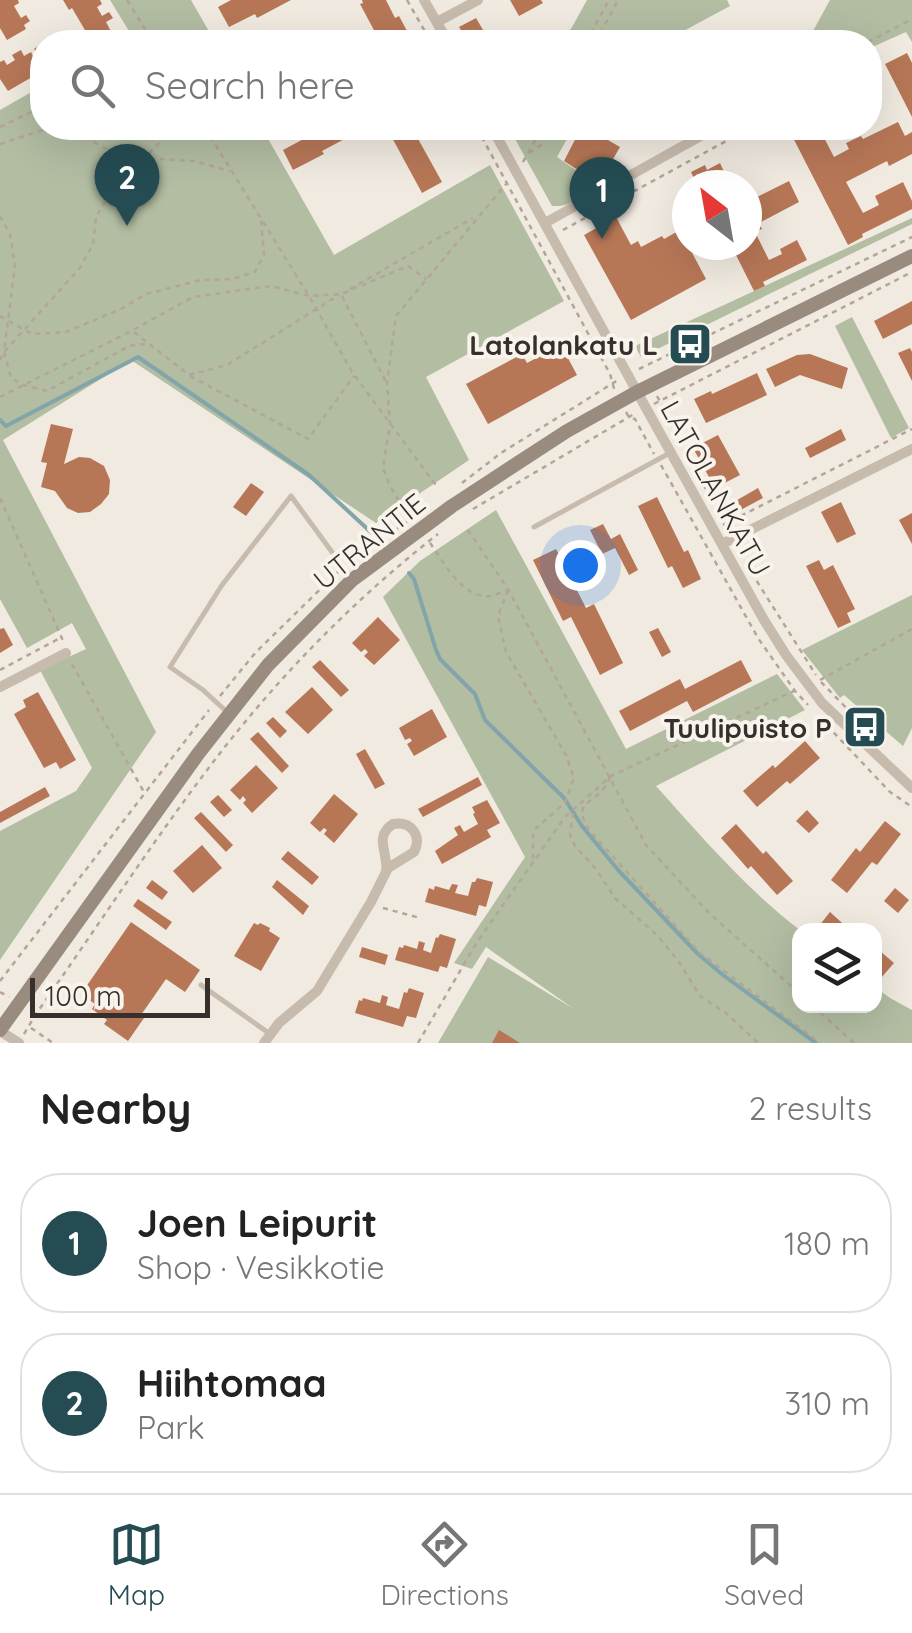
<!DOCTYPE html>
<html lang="en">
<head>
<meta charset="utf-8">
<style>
	:root { --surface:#fff; --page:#f6f6f6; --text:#222; --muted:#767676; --line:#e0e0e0; --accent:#254c53 }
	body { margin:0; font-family:Quicksand,sans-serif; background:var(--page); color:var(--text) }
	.controls { position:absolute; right:30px; bottom:30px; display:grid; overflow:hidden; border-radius:20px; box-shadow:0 10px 40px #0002 }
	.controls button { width:90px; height:90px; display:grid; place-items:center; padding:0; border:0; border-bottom:2px solid var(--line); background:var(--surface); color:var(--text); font:50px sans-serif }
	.compass { position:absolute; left:672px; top:170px; width:90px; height:90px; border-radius:50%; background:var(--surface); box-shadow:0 10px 40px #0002; rotate:329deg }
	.scale { position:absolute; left:30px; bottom:25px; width:180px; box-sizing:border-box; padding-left:10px; border:5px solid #362f2b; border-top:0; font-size:28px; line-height:35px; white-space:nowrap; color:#362f2b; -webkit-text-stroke:8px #f8f4ec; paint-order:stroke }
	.you { position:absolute; left:580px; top:565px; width:35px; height:35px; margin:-25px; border:8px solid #fff; border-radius:50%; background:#1a73e8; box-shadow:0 0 0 15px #1a73e833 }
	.badge { display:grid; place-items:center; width:65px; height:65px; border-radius:50%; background:var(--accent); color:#fff; font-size:32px; font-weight:700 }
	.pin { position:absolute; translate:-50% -82px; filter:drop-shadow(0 2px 5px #0008) }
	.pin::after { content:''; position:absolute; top:52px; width:35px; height:30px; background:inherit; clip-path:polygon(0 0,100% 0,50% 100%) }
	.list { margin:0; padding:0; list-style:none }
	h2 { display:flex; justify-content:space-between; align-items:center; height:130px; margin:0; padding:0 40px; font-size:42px }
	h2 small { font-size:32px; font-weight:400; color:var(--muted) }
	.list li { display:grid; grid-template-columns:65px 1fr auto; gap:30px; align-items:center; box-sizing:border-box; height:140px; margin:0 20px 20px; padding:0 20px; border:2px solid var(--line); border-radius:40px }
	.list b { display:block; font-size:38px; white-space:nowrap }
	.list p { margin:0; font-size:32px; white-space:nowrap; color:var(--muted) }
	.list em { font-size:32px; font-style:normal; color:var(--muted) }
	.icon { flex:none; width:55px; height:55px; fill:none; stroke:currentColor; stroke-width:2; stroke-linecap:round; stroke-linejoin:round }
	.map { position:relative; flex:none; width:912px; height:1043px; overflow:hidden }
	.search { position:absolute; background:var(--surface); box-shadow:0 10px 40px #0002; left:30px; right:30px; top:30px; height:110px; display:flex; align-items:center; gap:25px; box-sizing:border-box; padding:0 35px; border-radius:40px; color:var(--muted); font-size:38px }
	.sheet { height:450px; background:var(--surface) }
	nav { display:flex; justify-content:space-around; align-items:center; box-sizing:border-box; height:140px; border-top:2px solid var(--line); background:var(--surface); font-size:28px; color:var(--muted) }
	nav a { display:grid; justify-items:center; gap:5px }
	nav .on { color:var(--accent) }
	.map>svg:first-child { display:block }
</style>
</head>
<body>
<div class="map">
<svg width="912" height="1043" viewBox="0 0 912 1043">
	<rect width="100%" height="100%" fill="#f0eae0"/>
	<g fill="#b2bda2">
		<polygon points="110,0 191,0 215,42 121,42 132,36"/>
		<polygon points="587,0 727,0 730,6 663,42 547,42 571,29"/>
		<polygon points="830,0 912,0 912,42 906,32 870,48 870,42 807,42"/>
		<polygon points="42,86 42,128 262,128 334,255 490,165 564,301 426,377 469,460 376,523 131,360 3,440 156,732 0,960 0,831 76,791 92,768 40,670 86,649 72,623 27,648 0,599 0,110"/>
		<path d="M509,128H573L557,157L587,178C576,197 577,207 552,206Z"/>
		<polygon points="912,218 912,224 641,357 635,346"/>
		<polygon points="852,317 909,428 891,438 835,326"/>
		<path d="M496,510L626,749L777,674L805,710L656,786C700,835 747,890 800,930V1006H874L875,987L890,998L912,1010V1043H438L488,957L574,1009L486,947L472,969L454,963L525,857L383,597L420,561Z"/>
		<polygon points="912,595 912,728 903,746 844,695 840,698 802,650"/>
	</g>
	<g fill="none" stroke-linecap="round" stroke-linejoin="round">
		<g stroke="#82a5aa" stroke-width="4">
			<polyline points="0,420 6,426 138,357 309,475 374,535"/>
			<polyline points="409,573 414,579 436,650 440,659 475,694 485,720 564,798 582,826 619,871 698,954 723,975 816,1043"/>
		</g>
	</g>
	<g fill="#b77757">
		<polygon points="0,0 18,0 19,3 14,6 21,18 26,15 30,21 24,25 26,29 7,40 0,28"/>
		<polygon points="63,0 100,0 102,4 97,7 102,16 109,12 113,18 106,22 114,37 105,42 92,42 72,8 69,10"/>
		<polygon points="231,0 291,0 257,18 255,14 229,27 218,7"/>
		<polygon points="362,0 386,0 395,18 399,16 413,42 385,42 379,30 375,32 360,4 363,3"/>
		<polygon points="510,0 541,0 543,3 519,16"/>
		<polygon points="476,18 490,42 468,42 459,27"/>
		<polygon points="698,30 705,42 674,42"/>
		<polygon points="42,44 42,79 39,73 8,91 0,79 0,62 4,60 7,65 15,60 12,55 21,50 24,56 31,52 33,56 37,54 34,49"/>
		<polygon points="907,53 912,63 912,117 885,64"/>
		<polygon points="898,122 905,136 912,132 912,154 889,166 887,161 846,182 863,213 879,205 875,196 903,182 912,201 912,209 862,234 863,237 848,245 788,128 819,128 834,157 849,149 846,143 861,136 863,139"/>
		<polygon points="317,128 365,128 322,151 324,154 293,170 283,150 311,135 310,132"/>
		<polygon points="402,128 412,128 442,182 422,193 390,134"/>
		<polygon points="581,128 587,128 620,147 609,166 592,164 584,174 564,161"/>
		<polygon points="720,163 730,185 697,185 691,172 705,165 707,170"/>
		<polygon points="789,181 799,202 759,223 762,229 755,232 769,260 782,254 780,249 797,240 807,260 763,282 765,286 754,291 731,245 747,245 747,202"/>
		<polygon points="616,217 631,245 638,241 641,247 662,236 664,239 680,230 706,279 631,320 584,235"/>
		<polygon points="912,301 912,324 883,339 874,321"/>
		<polygon points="561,345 577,375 488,424 466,384 522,354 527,363"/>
		<polygon points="910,348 912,352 912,381 898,353"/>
		<polygon points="810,354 848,368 842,389 800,375 775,387 766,369 797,355"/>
		<polygon points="757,373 767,395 706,423 694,399 711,391 712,394"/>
		<polygon points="51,424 73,429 64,464 79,457 90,458 104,466 110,480 109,494 101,504 90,512 78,513 67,508 55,491 41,487 47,463 41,462"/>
		<polygon points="841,429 846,440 810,458 805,448"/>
		<polygon points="718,435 740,475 715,488 693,448"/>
		<polygon points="251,483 264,492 246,516 233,507"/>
		<polygon points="758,488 763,498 737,512 732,503"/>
		<polygon points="657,497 684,552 688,550 701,579 683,588 672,566 668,568 638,506"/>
		<polygon points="841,502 856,534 837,543 821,512"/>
		<polygon points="912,513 912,544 899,520"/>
		<polygon points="603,524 611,539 620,534 638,570 629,575 615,548 602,554 590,530"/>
		<polygon points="556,549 586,608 594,604 623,663 600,675 571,617 563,621 533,560"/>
		<polygon points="819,560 824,570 833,565 855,609 847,613 851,622 838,628 806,566"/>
		<polygon points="378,617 400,640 374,665 364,656 368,652 365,649 361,652 352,643"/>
		<polygon points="4,628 13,645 0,653 0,629"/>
		<polygon points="658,628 671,652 662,657 649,632"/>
		<polygon points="320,660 349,690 341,697 312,667"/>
		<polygon points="741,660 752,681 693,712 687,701 630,731 619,711 680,679 685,689"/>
		<polygon points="312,687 333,710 308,734 285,712"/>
		<polygon points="38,692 76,760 60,769 56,762 44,768 14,714 26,707 23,700"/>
		<polygon points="432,709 447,737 414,756 407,744 412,741 410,738 405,740 399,728"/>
		<polygon points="273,717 287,731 280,738 266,723"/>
		<polygon points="258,732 289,766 282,773 250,739"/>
		<polygon points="805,741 820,758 790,784 787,781 757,807 743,791 773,765 775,768"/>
		<polygon points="365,749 385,784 375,789 356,754"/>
		<polygon points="256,765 278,788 252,813 243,803 246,800 243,796 240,800 230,790"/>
		<polygon points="478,777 482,785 423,817 418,809"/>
		<polygon points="45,787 50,796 0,823 0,812"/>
		<polygon points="334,794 358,814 334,843 324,834 327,830 324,828 320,832 310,823"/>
		<polygon points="218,795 232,810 224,817 210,802"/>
		<polygon points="487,800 500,823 487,830 491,837 442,864 435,851 458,835 454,828 460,825 464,832 478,824 473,814 475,813 472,807"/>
		<polygon points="807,810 819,823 809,833 796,821"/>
		<polygon points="201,812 233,845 226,852 194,818"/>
		<polygon points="885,821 901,834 877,865 872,862 847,893 831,880 856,848 860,852"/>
		<polygon points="736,824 763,854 766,851 793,881 777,895 751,866 748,869 721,838"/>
		<polygon points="202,845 222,868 193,893 173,871"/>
		<polygon points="288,851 319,877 312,885 281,859"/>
		<polygon points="477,878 493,882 486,907 479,905 476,916 425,902 429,888 434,890 435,886 449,890 452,884 458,885 455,893 468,896 472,882 475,882"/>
		<polygon points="152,880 168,892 162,900 146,888"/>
		<polygon points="277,880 309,906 303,915 272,887"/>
		<polygon points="895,888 909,900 898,913 884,901"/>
		<polygon points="138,899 172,922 166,930 133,906"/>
		<polygon points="830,912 851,931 815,931"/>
		<polygon points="131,922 200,970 185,992 166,979 141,1015 144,1018 128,1041 104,1024 107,1020 92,1009 95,1004 81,994"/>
		<polygon points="254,923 258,925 260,923 270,928 269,931 280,938 261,971 234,956"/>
		<polygon points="440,934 456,939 447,968 440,966 438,972 395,960 399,947 403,948 404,945 417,949 419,941 425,943 423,950 431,953 436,937 438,938"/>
		<polygon points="874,946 894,963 881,978 874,973"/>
		<polygon points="362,947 388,955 385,965 359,957"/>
		<polygon points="409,988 424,993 416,1018 407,1016 403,1027 355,1013 359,1000 362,1001 363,998 380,1003 382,995 388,997 386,1005 399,1009 404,992 407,993"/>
		<polygon points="499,1030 520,1043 492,1043"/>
	</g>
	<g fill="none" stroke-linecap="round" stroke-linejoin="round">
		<g stroke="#b3a597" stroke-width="2.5" stroke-dasharray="5 5" stroke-linecap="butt">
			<polyline points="127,0 153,42"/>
			<polyline points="407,0 431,42"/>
			<polyline points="586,42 609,0"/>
			<polyline points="596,42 618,0"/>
			<polyline points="868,42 912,19"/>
			<polyline points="0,127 42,107"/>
			<polyline points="67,128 122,157 194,161 230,171"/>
			<polyline points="205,128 309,296 352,372 438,488"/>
			<polyline points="477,128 610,374 615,392"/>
			<polyline points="0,144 49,128"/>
			<polyline points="529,153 541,145 551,128"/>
			<polyline points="523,162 542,128"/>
			<polyline points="0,216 10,234 15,266 4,352 11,378 23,385 47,391 129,346 145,344"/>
			<polyline points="563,230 750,128"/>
			<polyline points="350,289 473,218"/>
			<polyline points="342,296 386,382"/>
			<polyline points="0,316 32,334 66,332 121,309 146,294 201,280 232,279 255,272 264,255 261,219"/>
			<polyline points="134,332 189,375 227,365 339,295"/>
			<polyline points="0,360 4,352 80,268 93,244 96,217 111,192 160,142 164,128"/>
			<polyline points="639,369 912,237"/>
			<polyline points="190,376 308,439 354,376"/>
			<polyline points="657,396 709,495"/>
			<polyline points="0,397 133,330 193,297 271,286 309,296 341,294 408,266 426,279"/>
			<polyline points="654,404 912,272"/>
			<polyline points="626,412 629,417 635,419 654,454"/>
			<polyline points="661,465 758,638 795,691 808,705"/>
			<polyline points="462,483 501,453 618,380"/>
			<polyline points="0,498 64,643"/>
			<polyline points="473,509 634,414"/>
			<polyline points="409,518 390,486 383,468 390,424 387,383 396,316 506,184"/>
			<polyline points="723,525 912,429"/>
			<polyline points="468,530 508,589 646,845 710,914 800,994"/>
			<path d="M430,543C444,562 462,599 491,596C493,596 506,590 507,590"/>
			<polyline points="348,563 407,522"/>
			<polyline points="746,564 816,675"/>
			<polyline points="508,590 498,616 506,652 566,755 574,778 565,803 533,831 533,862"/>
			<polyline points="72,664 144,792"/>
			<polyline points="0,670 62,637"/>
			<polyline points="820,680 912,629"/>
			<polyline points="821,682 864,726"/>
			<polyline points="220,696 256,652 338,572"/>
			<polyline points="820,718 890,792 912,807"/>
			<path d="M610,777C599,807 569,797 589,830L700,953L820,1043"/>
			<polyline points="573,813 570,835 575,846 596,869 615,898 657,935 679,962 700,996 726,1013 758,1043"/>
			<polyline points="383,908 420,918"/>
			<polyline points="0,981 209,710"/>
			<polyline points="0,992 9,997"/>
			<polyline points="813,1006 854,1043"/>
			<polyline points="31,1028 53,1043"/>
			<path d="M24,1034L36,1014C96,929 154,839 217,757C281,674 356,598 438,534"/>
			<polyline points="418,1043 477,942 565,817 611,776 794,691"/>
		</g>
		<g stroke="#c7bbad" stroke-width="5">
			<polyline points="534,527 668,454"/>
			<polyline points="227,712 203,690 170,667 222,585 291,496 351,578"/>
			<polyline points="201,985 270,1034"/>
		</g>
		<g stroke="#c7bbad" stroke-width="10">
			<polyline points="424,0 448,42"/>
			<polyline points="437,22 478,0"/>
			<polyline points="492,128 646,408 764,620 786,655 822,703 912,788"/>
			<polyline points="545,223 715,128"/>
			<polyline points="722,544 912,449"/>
			<polyline points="0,687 66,653"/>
			<polyline points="0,1031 19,1043"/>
			<path d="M264,1043L279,1023L317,991L371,902L388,868L414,852C422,836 412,821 393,824C373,837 389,853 386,872"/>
		</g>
		<polyline stroke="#9a8b7f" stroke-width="14" points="0,1030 198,754 268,665 352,580 452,506 567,431 637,392 912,256"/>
	</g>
	<defs>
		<symbol id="bus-square" viewBox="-11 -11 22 22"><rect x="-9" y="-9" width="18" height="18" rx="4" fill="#254c53" stroke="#f8f4ec"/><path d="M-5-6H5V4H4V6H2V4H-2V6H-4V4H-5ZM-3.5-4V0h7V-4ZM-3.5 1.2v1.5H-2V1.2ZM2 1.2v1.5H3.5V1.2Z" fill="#fff"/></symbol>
	</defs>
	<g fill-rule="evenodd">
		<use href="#bus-square" x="665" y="319" width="50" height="50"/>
		<use href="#bus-square" x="840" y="702" width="50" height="50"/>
	</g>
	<g text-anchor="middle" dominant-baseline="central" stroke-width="8" stroke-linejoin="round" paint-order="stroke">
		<g font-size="28" font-weight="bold" fill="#362f2b" stroke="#f8f4ec" text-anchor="end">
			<text x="658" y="344">Latolankatu L</text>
			<text x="832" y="727">Tuulipuisto P</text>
		</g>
		<g font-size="28" fill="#362f2b" stroke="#f8f4ec">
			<text transform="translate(716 488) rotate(61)">LATOLANKATU</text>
			<text transform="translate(369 541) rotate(-39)">UTRANTIE</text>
		</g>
	</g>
</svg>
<div class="controls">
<button><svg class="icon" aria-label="layers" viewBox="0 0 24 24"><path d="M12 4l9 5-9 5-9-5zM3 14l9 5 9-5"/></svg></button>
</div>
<svg class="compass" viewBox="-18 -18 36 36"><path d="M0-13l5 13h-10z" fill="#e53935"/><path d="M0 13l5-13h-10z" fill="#767676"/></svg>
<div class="scale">100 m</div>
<div class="you"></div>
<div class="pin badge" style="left:602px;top:239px">1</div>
<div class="pin badge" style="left:127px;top:226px">2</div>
<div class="search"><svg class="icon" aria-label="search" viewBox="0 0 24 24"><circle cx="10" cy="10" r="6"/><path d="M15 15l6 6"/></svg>Search here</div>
</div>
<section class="sheet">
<h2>Nearby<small>2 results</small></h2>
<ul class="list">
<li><span class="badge">1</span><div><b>Joen Leipurit</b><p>Shop · Vesikkotie</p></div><em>180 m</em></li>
<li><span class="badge">2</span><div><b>Hiihtomaa</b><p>Park</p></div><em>310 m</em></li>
</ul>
</section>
<nav>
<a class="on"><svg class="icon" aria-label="map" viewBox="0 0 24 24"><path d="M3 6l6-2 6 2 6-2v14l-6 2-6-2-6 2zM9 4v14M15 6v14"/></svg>Map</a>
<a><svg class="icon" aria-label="directions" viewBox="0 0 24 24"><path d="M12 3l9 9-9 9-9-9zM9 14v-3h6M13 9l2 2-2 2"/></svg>Directions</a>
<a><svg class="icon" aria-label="saved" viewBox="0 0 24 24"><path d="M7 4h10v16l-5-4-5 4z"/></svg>Saved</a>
</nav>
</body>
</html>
